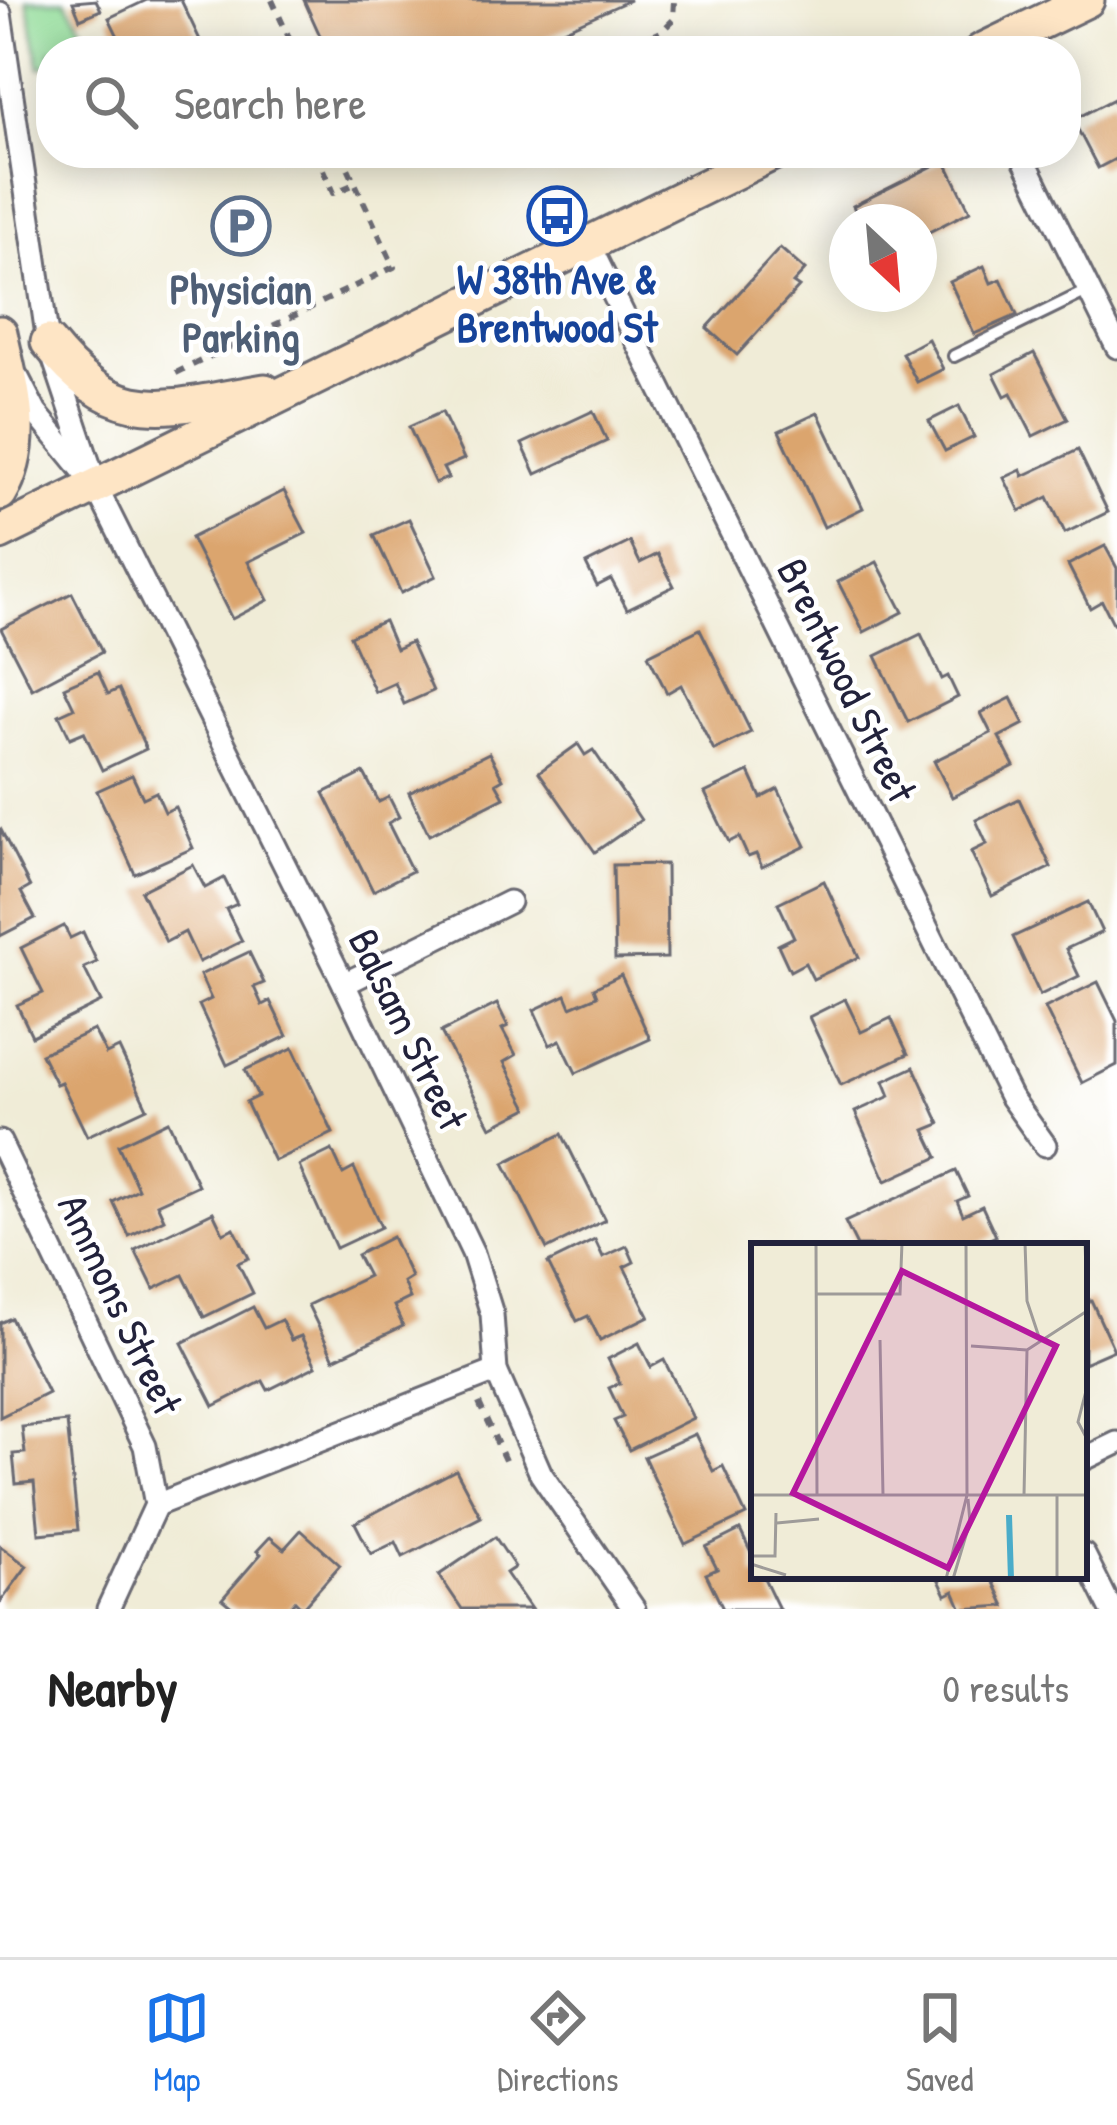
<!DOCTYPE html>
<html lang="en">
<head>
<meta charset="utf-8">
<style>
	:root { --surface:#fff; --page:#f6f6f6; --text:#222; --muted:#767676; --line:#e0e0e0; --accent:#1a73e8 }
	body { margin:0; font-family:"Patrick Hand",sans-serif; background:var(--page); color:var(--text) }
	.compass { position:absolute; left:829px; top:204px; width:108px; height:108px; border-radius:50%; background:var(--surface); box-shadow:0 6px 30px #0003; rotate:154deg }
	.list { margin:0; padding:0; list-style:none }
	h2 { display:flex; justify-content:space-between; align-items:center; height:156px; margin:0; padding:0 48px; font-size:51px }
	h2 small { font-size:39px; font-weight:400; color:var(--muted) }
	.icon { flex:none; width:66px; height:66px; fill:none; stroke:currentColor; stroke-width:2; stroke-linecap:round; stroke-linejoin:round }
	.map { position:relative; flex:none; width:1117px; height:1609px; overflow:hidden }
	.search { position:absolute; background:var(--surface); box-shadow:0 6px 30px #0003; left:36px; right:36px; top:36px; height:132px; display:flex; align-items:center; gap:30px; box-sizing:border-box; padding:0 42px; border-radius:48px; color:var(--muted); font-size:45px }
	.sheet { height:348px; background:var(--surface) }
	nav { display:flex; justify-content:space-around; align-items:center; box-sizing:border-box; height:168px; border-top:3px solid var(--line); background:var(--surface); font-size:33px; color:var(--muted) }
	nav a { display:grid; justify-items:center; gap:6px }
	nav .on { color:var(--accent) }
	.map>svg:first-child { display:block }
</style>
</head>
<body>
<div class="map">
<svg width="1117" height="1609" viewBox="0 0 1117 1609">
	<rect width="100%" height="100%" fill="#fff"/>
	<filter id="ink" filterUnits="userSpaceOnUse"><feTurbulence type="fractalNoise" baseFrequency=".00833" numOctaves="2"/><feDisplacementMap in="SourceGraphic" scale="24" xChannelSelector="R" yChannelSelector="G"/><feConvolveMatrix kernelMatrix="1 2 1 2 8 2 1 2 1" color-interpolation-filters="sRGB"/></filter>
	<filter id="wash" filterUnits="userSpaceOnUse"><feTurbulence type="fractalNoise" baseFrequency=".004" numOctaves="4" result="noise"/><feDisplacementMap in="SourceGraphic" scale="48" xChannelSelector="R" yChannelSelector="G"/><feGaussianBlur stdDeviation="2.7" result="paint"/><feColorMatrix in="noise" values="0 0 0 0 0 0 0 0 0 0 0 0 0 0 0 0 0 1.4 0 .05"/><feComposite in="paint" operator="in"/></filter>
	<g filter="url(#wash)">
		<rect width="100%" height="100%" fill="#f0ecd7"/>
		<polygon fill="#90db97" stroke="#597e69" stroke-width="3" points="27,0 65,0 92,42 75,51 51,51 51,63 40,68"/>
		<g id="blocks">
			<g fill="#dba56e">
				<polygon points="96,0 101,10 80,19 73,2"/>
				<polygon points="147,0 181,0 201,42 182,51 125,51 109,18"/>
				<polygon points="304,0 630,0 516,51 327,51"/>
				<polygon points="1114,99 1117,158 1098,168 1073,120"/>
				<polygon points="945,160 970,211 919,237 919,222 861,222 853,206"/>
				<polygon points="780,248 805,270 793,283 799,287 737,355 707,328"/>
				<polygon points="984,266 991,283 1001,279 1017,315 974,334 950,282"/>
				<polygon points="928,339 943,369 917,382 902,353"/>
				<polygon points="1034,353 1068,419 1033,436 1011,393 1005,396 994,374"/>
				<polygon points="959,406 974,437 945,451 929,421"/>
				<polygon points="593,411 607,441 536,474 522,444"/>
				<polygon points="442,412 464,459 443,468 448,478 435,483 409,427"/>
				<polygon points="818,413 863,508 824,527 779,431"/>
				<polygon points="1078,450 1108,512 1065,533 1048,497 1020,511 1004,478 1021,470 1023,476"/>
				<polygon points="284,491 306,533 248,562 268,600 232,619 191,538"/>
				<polygon points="409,519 436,576 401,593 374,535"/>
				<polygon points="630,542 640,563 658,554 674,586 627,609 611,579 597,586 586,564"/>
				<polygon points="1105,546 1117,568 1117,621 1113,623 1102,601 1090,608 1068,565"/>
				<polygon points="877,562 903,612 864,632 838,582"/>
				<polygon points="72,593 102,652 32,689 1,629"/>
				<polygon points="384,621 396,649 411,642 433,691 404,704 395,683 375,692 350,636"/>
				<polygon points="700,629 751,732 714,750 681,685 667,693 648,655"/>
				<polygon points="921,634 942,679 948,676 958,697 908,722 876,656"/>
				<polygon points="98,672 108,694 119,689 146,749 102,770 84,732 70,738 59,715 74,708 64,687"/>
				<polygon points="1011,698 1024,724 999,737 1014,766 952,797 934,761 991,733 981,713"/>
				<polygon points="578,744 585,755 593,750 641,820 595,852 539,772"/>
				<polygon points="489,753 503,779 496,783 504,797 429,835 409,793"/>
				<polygon points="749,772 761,798 778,789 806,846 762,867 756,854 748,857 739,837 729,842 705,793"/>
				<polygon points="364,773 379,802 389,797 399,817 388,823 412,871 373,891 324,793"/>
				<polygon points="132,775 143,798 156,792 165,812 175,807 193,848 135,874 97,791"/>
				<polygon points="1019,799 1051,867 992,896 971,852 987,844 976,820"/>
				<polygon points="0,828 30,887 21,892 35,918 0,936"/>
				<polygon points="666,864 667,958 615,959 613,865"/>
				<polygon points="193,865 205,888 224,878 237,904 226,909 242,941 199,962 185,932 166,942 141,891"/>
				<polygon points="824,881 859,957 813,979 805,963 790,971 778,945 794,937 778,903"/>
				<polygon points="1088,902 1102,932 1066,949 1079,976 1040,995 1013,937"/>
				<polygon points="64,926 70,938 83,932 97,962 84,968 101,1002 32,1036 17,1005 43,993 21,948"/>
				<polygon points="249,952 264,983 254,987 262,1005 270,1001 287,1036 227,1065 199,1005 211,999 200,975"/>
				<polygon points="621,975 650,1039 576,1073 560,1040 550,1045 534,1010 566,995 571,1007 597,996 594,988"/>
				<polygon points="1098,982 1117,1021 1117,1065 1082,1083 1045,1008"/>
				<polygon points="845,999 861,1032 891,1018 908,1054 841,1085 809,1017"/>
				<polygon points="497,1004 508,1026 502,1029 516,1055 504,1062 528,1108 491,1127 441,1032"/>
				<polygon points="94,1030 106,1054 119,1048 147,1108 87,1136 61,1082 56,1084 41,1054"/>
				<polygon points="293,1048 333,1133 274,1161 246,1102 258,1096 245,1070"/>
				<polygon points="914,1067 940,1124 925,1130 938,1157 886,1181 855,1112 890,1096 884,1081"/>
				<polygon points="168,1121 198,1185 157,1204 164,1219 129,1236 113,1202 138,1189 118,1145"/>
				<polygon points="562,1134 605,1220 547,1249 504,1163"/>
				<polygon points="332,1150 343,1174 354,1168 381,1227 336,1248 299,1166"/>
				<polygon points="956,1171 968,1196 957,1201 963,1215 982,1206 996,1236 974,1246 857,1246 845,1222"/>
				<polygon points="213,1212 223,1233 234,1228 249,1258 238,1263 253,1293 204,1317 183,1275 154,1289 135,1250"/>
				<polygon points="392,1237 411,1277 403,1282 410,1298 394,1306 403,1326 334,1359 308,1305 368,1276 357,1255"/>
				<polygon points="595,1240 603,1257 627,1246 634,1262 624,1267 649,1316 600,1340 588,1316 577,1321 548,1263"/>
				<polygon points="1091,1300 1114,1350 1084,1363 1084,1303"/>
				<polygon points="253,1307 264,1328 281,1320 291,1340 301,1336 316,1366 268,1390 263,1381 214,1406 182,1343"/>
				<polygon points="11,1318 48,1393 0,1417 0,1323"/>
				<polygon points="639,1343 651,1367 664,1360 693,1418 629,1450 614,1421 623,1417 609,1388 620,1383 608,1359"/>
				<polygon points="67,1422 78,1530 39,1534 34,1482 16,1484 13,1454 25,1453 22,1427"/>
				<polygon points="695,1434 713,1471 723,1466 746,1515 685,1544 644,1457"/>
				<polygon points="456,1470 481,1517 403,1557 396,1542 371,1554 355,1523"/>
				<polygon points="301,1530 340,1565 302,1608 295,1601 288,1609 234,1609 222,1599 261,1554 257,1551 270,1537 284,1549"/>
				<polygon points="740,1530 750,1551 754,1549 754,1576 763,1576 779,1609 723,1609 706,1574 717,1569 706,1547"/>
				<polygon points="495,1537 515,1567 506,1573 531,1609 462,1609 439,1575"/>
				<polygon points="0,1546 27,1566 0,1603"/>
				<polygon points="937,1576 991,1576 1005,1606 962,1609 954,1591 946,1595"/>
			</g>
		</g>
	</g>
	<g filter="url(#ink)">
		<use href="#blocks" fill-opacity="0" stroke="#6a6972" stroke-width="3"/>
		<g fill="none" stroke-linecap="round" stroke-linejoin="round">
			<defs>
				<polyline id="service" points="954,356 1089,290"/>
				<g id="minor">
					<polyline points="0,13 48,342 92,473"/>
					<polyline points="1021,153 1117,347"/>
					<polyline points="588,243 1010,1096 1045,1145"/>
					<polyline points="18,378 36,413 95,485 344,984 473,1253 492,1314 496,1371 541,1474 634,1609"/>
					<polyline points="344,984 509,902"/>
					<polyline points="0,1142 145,1446 156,1505"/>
					<polyline points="1084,1459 1117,1443"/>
					<polyline points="156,1505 496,1371"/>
					<polyline points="1084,1555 1111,1609"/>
					<polyline points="108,1609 156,1505"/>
				</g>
				<g id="secondary">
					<polyline points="981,51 1087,0"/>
					<path d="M48,342C119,431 165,407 265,391"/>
					<path d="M0,493C30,443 11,386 0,333"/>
					<polyline points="0,533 773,153"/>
				</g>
			</defs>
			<use href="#service" stroke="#6a6972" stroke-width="16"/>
			<use href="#minor" stroke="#6a6972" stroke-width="27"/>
			<use href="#secondary" stroke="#6a6972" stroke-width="39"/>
			<g stroke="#6a6972" stroke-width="6" stroke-dasharray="9 9" stroke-linecap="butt">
				<polyline points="272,0 295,51"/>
				<polyline points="619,51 661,32 673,20 674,0"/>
				<polyline points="316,153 333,193 355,184"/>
				<polyline points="176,373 394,267 341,153"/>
				<polyline points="479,1403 508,1467"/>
			</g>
			<use href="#service" stroke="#fff" stroke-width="10"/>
			<use href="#minor" stroke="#fff" stroke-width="21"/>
			<use href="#secondary" stroke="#fee5c5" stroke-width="33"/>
		</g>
	</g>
	<defs>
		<symbol id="bus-ring" viewBox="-11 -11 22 22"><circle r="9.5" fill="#fff" stroke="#1a4fb4" stroke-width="1.5"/><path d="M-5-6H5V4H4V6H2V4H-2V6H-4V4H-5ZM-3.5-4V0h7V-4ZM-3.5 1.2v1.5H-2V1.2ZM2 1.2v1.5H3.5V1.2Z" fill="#1a4fb4"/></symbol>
		<symbol id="parking-ring" viewBox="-11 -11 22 22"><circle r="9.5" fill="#fff" stroke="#5c6f8a" stroke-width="1.5"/><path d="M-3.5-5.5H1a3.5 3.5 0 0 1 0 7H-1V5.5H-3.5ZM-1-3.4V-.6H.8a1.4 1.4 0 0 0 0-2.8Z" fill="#5c6f8a"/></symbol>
	</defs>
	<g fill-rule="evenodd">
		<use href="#bus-ring" x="524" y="183" width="66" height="66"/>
		<use href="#parking-ring" x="208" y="193" width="66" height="66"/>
	</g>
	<g text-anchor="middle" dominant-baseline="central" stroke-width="9" stroke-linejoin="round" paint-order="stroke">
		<g font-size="42" font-weight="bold" fill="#164399" stroke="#fff">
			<text x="557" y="278">W 38th Ave &amp;<tspan x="557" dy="48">Brentwood St</tspan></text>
		</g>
		<g font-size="42" font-weight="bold" fill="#4e5e75" stroke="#fff">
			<text x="241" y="288">Physician<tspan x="241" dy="48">Parking</tspan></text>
		</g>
		<g font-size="42" fill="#22223b" stroke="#fff">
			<text transform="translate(848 680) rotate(64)">Brentwood Street</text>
			<text transform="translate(409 1029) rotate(64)">Balsam Street</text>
			<text transform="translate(121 1304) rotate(65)">Ammons Street</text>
		</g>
	</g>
	<g transform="translate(751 1243)">
		<rect width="336" height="336" fill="#f0ecd7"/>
		<path fill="none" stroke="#4aacc9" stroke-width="6" d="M258,272L260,336"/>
		<path fill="none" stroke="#9e9b99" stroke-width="3" d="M65,0L66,252M274,0L276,58L289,97M334,0L336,54M66,51H149L151,0M129,97L132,252M220,103L276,107M276,107L336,68M336,144L327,179L336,196M0,252H336M273,252L276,107M306,252V336M26,280L68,276M0,313H24L25,270M0,321L35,332M195,336L216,252L215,0M202,336L219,279L217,256"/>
		<path fill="#b5179e" fill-opacity="0.15" stroke="#b5179e" stroke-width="6" d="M151,28L305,103L197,325L42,250Z"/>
		<rect width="336" height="336" fill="none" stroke="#22223b" stroke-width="6"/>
	</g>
</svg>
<svg class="compass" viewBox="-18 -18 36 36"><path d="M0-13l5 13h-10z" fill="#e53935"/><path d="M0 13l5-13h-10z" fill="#767676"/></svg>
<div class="search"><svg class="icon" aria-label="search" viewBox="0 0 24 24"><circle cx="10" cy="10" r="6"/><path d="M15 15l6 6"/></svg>Search here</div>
</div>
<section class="sheet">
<h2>Nearby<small>0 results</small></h2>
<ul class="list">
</ul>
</section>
<nav>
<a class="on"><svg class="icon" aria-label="map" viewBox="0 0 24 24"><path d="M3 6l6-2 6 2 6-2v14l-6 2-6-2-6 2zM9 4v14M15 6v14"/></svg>Map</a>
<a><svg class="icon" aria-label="directions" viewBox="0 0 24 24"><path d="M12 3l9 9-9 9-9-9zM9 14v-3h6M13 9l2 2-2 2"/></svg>Directions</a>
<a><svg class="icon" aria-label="saved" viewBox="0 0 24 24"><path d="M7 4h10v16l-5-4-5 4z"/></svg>Saved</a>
</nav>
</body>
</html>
